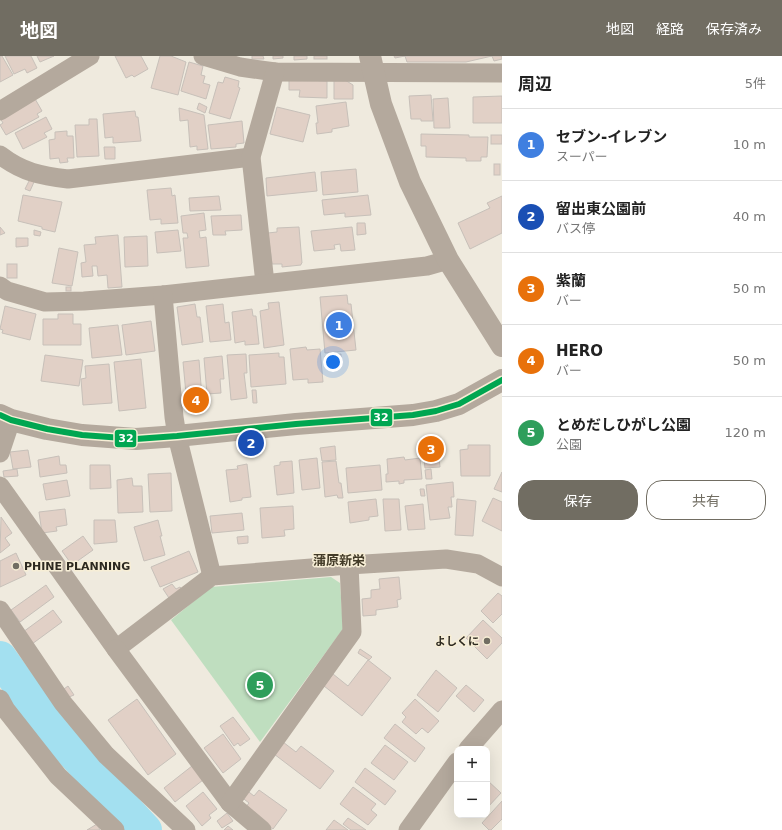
<!DOCTYPE html>
<html lang="ja">
<head>
<meta charset="utf-8">
<style>
	:root { --surface:#fff; --page:#f6f6f6; --text:#222; --muted:#767676; --line:#e0e0e0; --accent:#716d62 }
	body { margin:0; font-family:"DejaVu Sans","Noto Sans JP",sans-serif; background:var(--page); color:var(--text) }
	.controls { position:absolute; right:12px; bottom:12px; display:grid; overflow:hidden; border-radius:8px; box-shadow:0 4px 16px #0002 }
	.controls button { width:36px; height:36px; display:grid; place-items:center; padding:0; border:0; border-bottom:1px solid var(--line); background:var(--surface); color:var(--text); font:20px sans-serif }
	.you { position:absolute; left:333px; top:306px; width:14px; height:14px; margin:-10px; border:3px solid #fff; border-radius:50%; background:#1a73e8; box-shadow:0 0 0 6px #1a73e833 }
	.badge { display:grid; place-items:center; width:26px; height:26px; border-radius:50%; background:var(--accent); color:#fff; font-size:13px; font-weight:700 }
	.pin { position:absolute; translate:-50% -50%; border:2px solid #fff; box-shadow:0 1px 4px #0006 }
	.list { margin:0; padding:0; list-style:none }
	h2 { display:flex; justify-content:space-between; align-items:center; height:52px; margin:0; padding:0 16px; font-size:17px }
	h2 small { font-size:13px; font-weight:400; color:var(--muted) }
	.list li { display:grid; grid-template-columns:26px 1fr auto; gap:12px; align-items:center; box-sizing:border-box; height:72px; padding:0 16px; border-top:1px solid var(--line) }
	.list b { display:block; font-size:15px; white-space:nowrap }
	.list p { margin:0; font-size:13px; white-space:nowrap; color:var(--muted) }
	.list em { font-size:13px; font-style:normal; color:var(--muted) }
	.actions { display:flex; gap:8px; padding:12px 16px }
	.actions a { flex:1; padding:9px 0; border:1px solid var(--accent); border-radius:16px; text-align:center; font-size:14px; color:var(--accent) }
	.actions .main { background:var(--accent); color:#fff }
	.map { position:relative; flex:none; width:502px; height:774px; overflow:hidden }
	header { display:flex; align-items:center; gap:24px; box-sizing:border-box; height:56px; padding:0 20px; background:var(--accent); color:#fff }
	header strong { font-size:19px }
	nav { display:flex; gap:22px; margin-inline-start:auto; font-size:14px }
	main { display:flex }
	aside { flex:1; background:var(--surface) }
	.map>svg:first-child { display:block }
</style>
</head>
<body>
<header>
<strong>地図</strong>
<nav><a>地図</a><a>経路</a><a>保存済み</a></nav>
</header>
<main>
<div class="map">
<svg width="502" height="774" viewBox="0 0 502 774">
	<rect width="100%" height="100%" fill="#efeade"/>
	<polygon fill="#bfdebf" points="331,521 340,527 343,573 260,686 171,564 211,531"/>
	<g fill="none" stroke-linecap="round" stroke-linejoin="round">
		<polyline stroke="#a3e0f0" stroke-width="34" points="0,602 52,674 145,774"/>
	</g>
	<g fill="#e1d0c6" stroke="#c7c0b9">
		<polygon points="0,0 2,0 13,19 0,26"/>
		<polygon points="5,0 31,0 37,12 27,17 25,13 14,18"/>
		<polygon points="37,0 54,0 40,6"/>
		<polygon points="115,0 141,0 148,13 134,21 132,19 126,22"/>
		<polygon points="160,0 171,0 186,6 178,39 151,32"/>
		<polygon points="252,0 263,0 264,3 252,3"/>
		<polygon points="273,0 283,0 283,2 273,3"/>
		<polygon points="294,0 307,0 307,3 294,4"/>
		<rect x="314" y="0" width="13" height="3"/>
		<polygon points="394,0 492,0 466,6 407,6 405,0 395,2"/>
		<polygon points="492,0 502,0 502,3 494,5"/>
		<polygon points="189,6 203,10 201,19 205,20 203,27 210,29 206,43 181,35"/>
		<polygon points="225,21 239,25 238,31 240,32 230,63 209,57 218,26 223,27"/>
		<polygon points="289,23 327,25 327,42 299,41 300,34 289,34"/>
		<polygon points="334,24 345,24 353,29 353,43 334,43"/>
		<polygon points="431,39 433,65 421,65 421,63 411,63 409,40"/>
		<polygon points="502,40 502,67 473,67 473,41"/>
		<polygon points="34,41 42,55 37,58 39,61 6,79 0,69 3,67 0,62"/>
		<polygon points="448,42 450,72 434,72 433,43"/>
		<polygon points="346,46 349,70 332,73 332,76 317,78 316,67 318,67 316,50"/>
		<polygon points="199,47 207,51 205,57 197,53"/>
		<polygon points="277,51 310,59 303,86 270,78"/>
		<polygon points="179,52 204,59 208,93 197,94 197,90 190,91 188,64 180,65"/>
		<polygon points="135,55 136,61 138,61 141,85 113,87 113,81 105,82 103,58"/>
		<polygon points="46,61 52,73 44,77 47,81 23,93 15,77"/>
		<polygon points="89,63 97,63 99,100 77,101 75,69 89,69"/>
		<polygon points="242,65 244,87 236,88 236,91 211,93 208,69"/>
		<polygon points="67,75 67,80 73,80 74,102 67,102 68,106 60,107 59,102 50,103 49,84 55,83 55,76"/>
		<polygon points="421,78 469,79 469,81 488,81 487,101 481,101 481,105 466,105 466,102 426,101 426,90 421,90"/>
		<rect x="491" y="79" width="11" height="9"/>
		<polygon points="104,91 115,91 115,103 105,103"/>
		<rect x="494" y="108" width="6" height="11"/>
		<polygon points="356,113 358,136 323,139 321,116"/>
		<polygon points="315,116 317,135 267,140 266,122"/>
		<polygon points="30,123 34,126 30,135 25,133"/>
		<polygon points="171,132 172,140 175,139 178,167 161,168 161,163 150,164 147,134"/>
		<polygon points="23,139 62,146 55,176 42,173 42,171 18,165"/>
		<polygon points="368,139 371,159 345,161 345,157 324,159 322,144"/>
		<polygon points="219,140 221,154 190,155 189,142"/>
		<polygon points="502,140 502,177 470,193 458,167 490,152 487,147"/>
		<polygon points="204,157 206,174 199,175 200,182 206,181 209,210 186,212 183,182 188,182 187,177 183,177 181,160"/>
		<polygon points="241,159 242,174 225,175 226,179 213,179 211,160"/>
		<polygon points="357,167 365,167 366,178 357,179"/>
		<polygon points="0,171 5,177 0,179"/>
		<polygon points="299,171 302,207 301,208 301,209 282,211 282,208 272,208 268,177 277,176 277,172"/>
		<polygon points="352,171 355,194 341,195 340,188 334,189 335,193 314,195 311,175"/>
		<polygon points="34,174 41,176 40,180 34,179"/>
		<polygon points="178,174 181,195 157,197 155,176"/>
		<polygon points="118,179 122,231 108,232 107,219 98,220 97,210 92,210 93,220 82,221 81,207 86,206 84,189 96,188 95,181"/>
		<polygon points="147,180 148,210 125,211 124,181"/>
		<polygon points="16,182 28,182 28,190 16,191"/>
		<polygon points="59,192 78,196 72,230 52,227"/>
		<rect x="7" y="208" width="10" height="14"/>
		<rect x="66" y="231" width="5" height="4"/>
		<polygon points="347,239 348,248 351,248 356,294 325,297 320,241"/>
		<polygon points="279,246 284,289 264,292 260,255 269,253 268,247"/>
		<polygon points="195,248 197,261 200,261 203,286 182,289 177,251"/>
		<polygon points="223,248 225,267 229,266 231,284 210,286 206,250"/>
		<polygon points="5,250 36,258 30,284 2,277 3,274 0,273"/>
		<polygon points="252,253 253,260 256,260 259,288 245,289 245,285 235,287 232,256"/>
		<polygon points="58,258 73,258 73,268 81,268 81,289 43,289 43,263 58,263"/>
		<polygon points="151,265 155,295 126,299 122,269"/>
		<polygon points="118,269 122,299 92,302 89,272"/>
		<polygon points="306,291 307,294 320,293 323,326 308,327 308,323 293,324 290,293"/>
		<polygon points="279,297 279,301 284,301 286,328 251,331 249,299"/>
		<polygon points="246,298 247,317 244,317 247,342 231,344 227,299"/>
		<polygon points="341,298 341,304 325,305 325,300"/>
		<polygon points="45,299 83,304 79,330 41,325"/>
		<polygon points="222,300 224,323 220,323 221,337 207,338 204,302"/>
		<polygon points="141,303 146,352 119,355 114,306"/>
		<polygon points="199,304 203,354 191,355 185,348 184,338 186,338 183,306"/>
		<polygon points="109,308 112,347 83,349 81,323 86,322 85,310"/>
		<polygon points="252,334 256,334 257,347 253,347"/>
		<polygon points="437,384 440,411 425,412 422,386"/>
		<polygon points="468,389 490,389 490,420 461,420 460,394 468,393"/>
		<polygon points="335,390 336,404 322,405 320,392"/>
		<polygon points="28,394 31,411 13,413 10,396"/>
		<polygon points="59,400 60,409 66,409 67,417 40,421 38,404"/>
		<polygon points="404,401 405,404 420,402 422,423 404,424 404,427 399,428 399,425 386,426 386,418 388,418 387,403"/>
		<polygon points="317,402 320,432 302,434 299,404"/>
		<polygon points="292,405 294,437 277,439 274,410 280,409 280,406"/>
		<polygon points="336,405 339,427 341,427 343,442 338,442 337,439 325,441 322,406"/>
		<polygon points="247,408 251,441 242,442 242,444 230,446 226,414 238,413 237,410"/>
		<polygon points="90,409 110,409 111,432 90,433"/>
		<polygon points="380,409 382,434 348,437 346,412"/>
		<polygon points="17,413 18,420 4,421 3,415"/>
		<polygon points="431,413 432,423 426,423 425,414"/>
		<polygon points="502,416 502,436 494,433"/>
		<polygon points="171,417 172,455 150,456 148,418"/>
		<polygon points="132,422 133,430 142,430 143,456 118,457 117,424"/>
		<polygon points="67,424 70,440 46,444 43,428"/>
		<polygon points="453,426 454,441 451,441 452,451 448,451 450,462 430,464 426,429"/>
		<polygon points="420,433 424,433 425,440 421,440"/>
		<polygon points="493,442 502,446 502,475 482,465"/>
		<polygon points="376,443 378,460 369,461 369,464 350,467 348,446"/>
		<polygon points="383,443 399,443 401,474 385,475"/>
		<polygon points="457,443 476,445 473,480 455,479"/>
		<polygon points="423,448 425,473 408,474 405,450"/>
		<polygon points="293,450 294,473 284,474 285,480 262,482 260,452"/>
		<polygon points="65,453 67,469 56,471 57,475 42,477 39,456"/>
		<polygon points="242,457 244,474 212,477 210,460"/>
		<polygon points="1,461 12,477 5,482 10,489 0,497"/>
		<polygon points="94,464 115,464 117,486 94,488"/>
		<polygon points="158,464 162,480 160,480 165,499 144,505 134,471"/>
		<polygon points="83,480 93,494 72,509 62,495"/>
		<polygon points="248,480 248,487 238,488 237,481"/>
		<polygon points="189,495 198,516 160,531 151,511"/>
		<polygon points="16,497 26,519 0,531 0,505"/>
		<polygon points="399,521 401,543 397,544 398,551 376,554 376,559 363,560 362,543 371,542 371,534 380,533 379,523"/>
		<polygon points="172,528 176,533 180,531 182,533 169,542 163,533"/>
		<polygon points="46,529 54,541 20,566 11,554"/>
		<polygon points="498,537 502,540 502,558 493,567 481,555"/>
		<polygon points="53,554 62,566 32,588 23,576"/>
		<polygon points="483,564 502,582 502,587 487,603 466,582"/>
		<polygon points="360,593 372,601 369,604 358,597"/>
		<polygon points="368,604 391,622 362,660 324,630 333,618 348,630"/>
		<polygon points="436,614 457,632 438,656 417,639"/>
		<polygon points="466,629 484,644 474,656 456,640"/>
		<polygon points="68,630 74,639 69,641 64,633"/>
		<polygon points="137,643 176,698 148,719 108,664"/>
		<polygon points="415,643 439,665 428,677 422,672 416,678 402,666 406,661 402,657"/>
		<polygon points="233,661 250,683 240,690 238,687 234,690 220,670"/>
		<polygon points="395,668 425,692 415,706 384,682"/>
		<polygon points="223,678 241,703 223,717 204,692"/>
		<polygon points="283,686 296,696 301,690 334,715 320,733 274,698"/>
		<polygon points="385,689 408,706 394,724 371,707"/>
		<polygon points="192,710 203,724 175,746 164,732"/>
		<polygon points="365,712 396,735 385,749 355,726"/>
		<polygon points="487,724 501,737 487,752"/>
		<polygon points="353,731 376,748 371,754 377,759 368,769 340,748"/>
		<polygon points="245,733 254,740 259,734 287,754 273,773 245,752 249,747 240,740"/>
		<polygon points="203,736 217,753 209,759 211,762 202,770 186,750"/>
		<polygon points="502,745 502,763 491,774 489,774 482,767"/>
		<polygon points="227,757 233,765 222,772 217,765"/>
		<polygon points="348,762 366,774 351,774 343,768"/>
		<polygon points="334,764 348,774 326,774"/>
		<polygon points="97,768 100,774 87,774"/>
		<polygon points="228,770 233,774 224,774"/>
	</g>
	<g fill="none" stroke-linecap="round" stroke-linejoin="round">
		<g stroke="#b4a99d" stroke-width="19">
			<polyline points="203,0 240,11 275,16 502,17"/>
			<polyline points="0,55 90,0"/>
			<path d="M0,99C22,116 41,120 68,123L251,101"/>
			<polyline points="265,227 251,101 275,16"/>
			<polyline points="0,230 7,235 45,246 84,245 163,239 427,210 448,204"/>
			<polyline points="163,239 174,361 177,380 212,520"/>
			<polyline points="0,397 11,364"/>
			<polyline points="0,430 116,593 212,520 349,509 446,503 478,508 502,521"/>
			<polyline points="0,554 63,647 106,699 186,774"/>
			<polyline points="116,593 230,747 262,774"/>
			<polyline points="0,643 6,654 58,720 115,774"/>
			<polyline points="468,693 502,654"/>
			<polyline points="230,747 352,576 349,509"/>
			<polyline points="408,774 457,706"/>
		</g>
		<g stroke="#b4a99d" stroke-width="22">
			<polyline points="370,0 381,48 410,126 448,204 502,290"/>
			<polyline points="0,359 11,364 47,373 82,379 136,383 177,380 296,368 413,359 436,355 459,348 502,324"/>
		</g>
		<defs>
			<polyline id="bus-1" points="0,359 11,364 47,373 82,379 136,383 177,380 296,368 413,359 436,355 459,348 502,324"/>
		</defs>
		<use href="#bus-1" stroke="#f7eed6" stroke-width="9"/>
		<use href="#bus-1" stroke="#00a651" stroke-width="6"/>
	</g>
	<g fill="#716d62" stroke="#f7eed6" stroke-width="1.5">
		<circle cx="16" cy="510" r="4"/>
		<circle cx="487" cy="585" r="4"/>
	</g>
	<g text-anchor="middle" dominant-baseline="central" stroke-width="3" stroke-linejoin="round" paint-order="stroke">
		<g font-size="11" font-weight="bold" fill="#2d2920" stroke="#f7eed6" text-anchor="start">
			<text x="24" y="510">PHINE PLANNING</text>
			<text x="479" y="585" text-anchor="end">よしくに</text>
		</g>
		<g font-size="13" font-weight="bold" fill="#433b28" stroke="#f7eed6">
			<text x="339" y="504">蒲原新栄</text>
		</g>
	</g>
	<g stroke="#f7eed6" stroke-width="1.5">
		<rect x="370" y="352" width="23" height="19" rx="4" fill="#00a651"/>
		<rect x="114" y="373" width="23" height="19" rx="4" fill="#00a651"/>
	</g>
	<g font-size="11" text-anchor="middle" font-weight="bold" fill="#fff">
		<text x="381" y="365">32</text>
		<text x="126" y="386">32</text>
	</g>
</svg>
<div class="controls">
<button>+</button>
<button>−</button>
</div>
<div class="you"></div>
<div class="pin badge" style="left:339px;top:269px;background:#3f7fe0">1</div>
<div class="pin badge" style="left:251px;top:387px;background:#1a4fb4">2</div>
<div class="pin badge" style="left:431px;top:393px;background:#e8710a">3</div>
<div class="pin badge" style="left:196px;top:344px;background:#e8710a">4</div>
<div class="pin badge" style="left:260px;top:629px;background:#2e9e5b">5</div>
</div>
<aside>
<h2>周辺<small>5件</small></h2>
<ul class="list">
<li><span class="badge" style="background:#3f7fe0">1</span><div><b>セブン-イレブン</b><p>スーパー</p></div><em>10 m</em></li>
<li><span class="badge" style="background:#1a4fb4">2</span><div><b>留出東公園前</b><p>バス停</p></div><em>40 m</em></li>
<li><span class="badge" style="background:#e8710a">3</span><div><b>紫蘭</b><p>バー</p></div><em>50 m</em></li>
<li><span class="badge" style="background:#e8710a">4</span><div><b>HERO</b><p>バー</p></div><em>50 m</em></li>
<li><span class="badge" style="background:#2e9e5b">5</span><div><b>とめだしひがし公園</b><p>公園</p></div><em>120 m</em></li>
</ul>
<div class="actions"><a class="main">保存</a><a>共有</a></div>
</aside>
</main>
</body>
</html>
